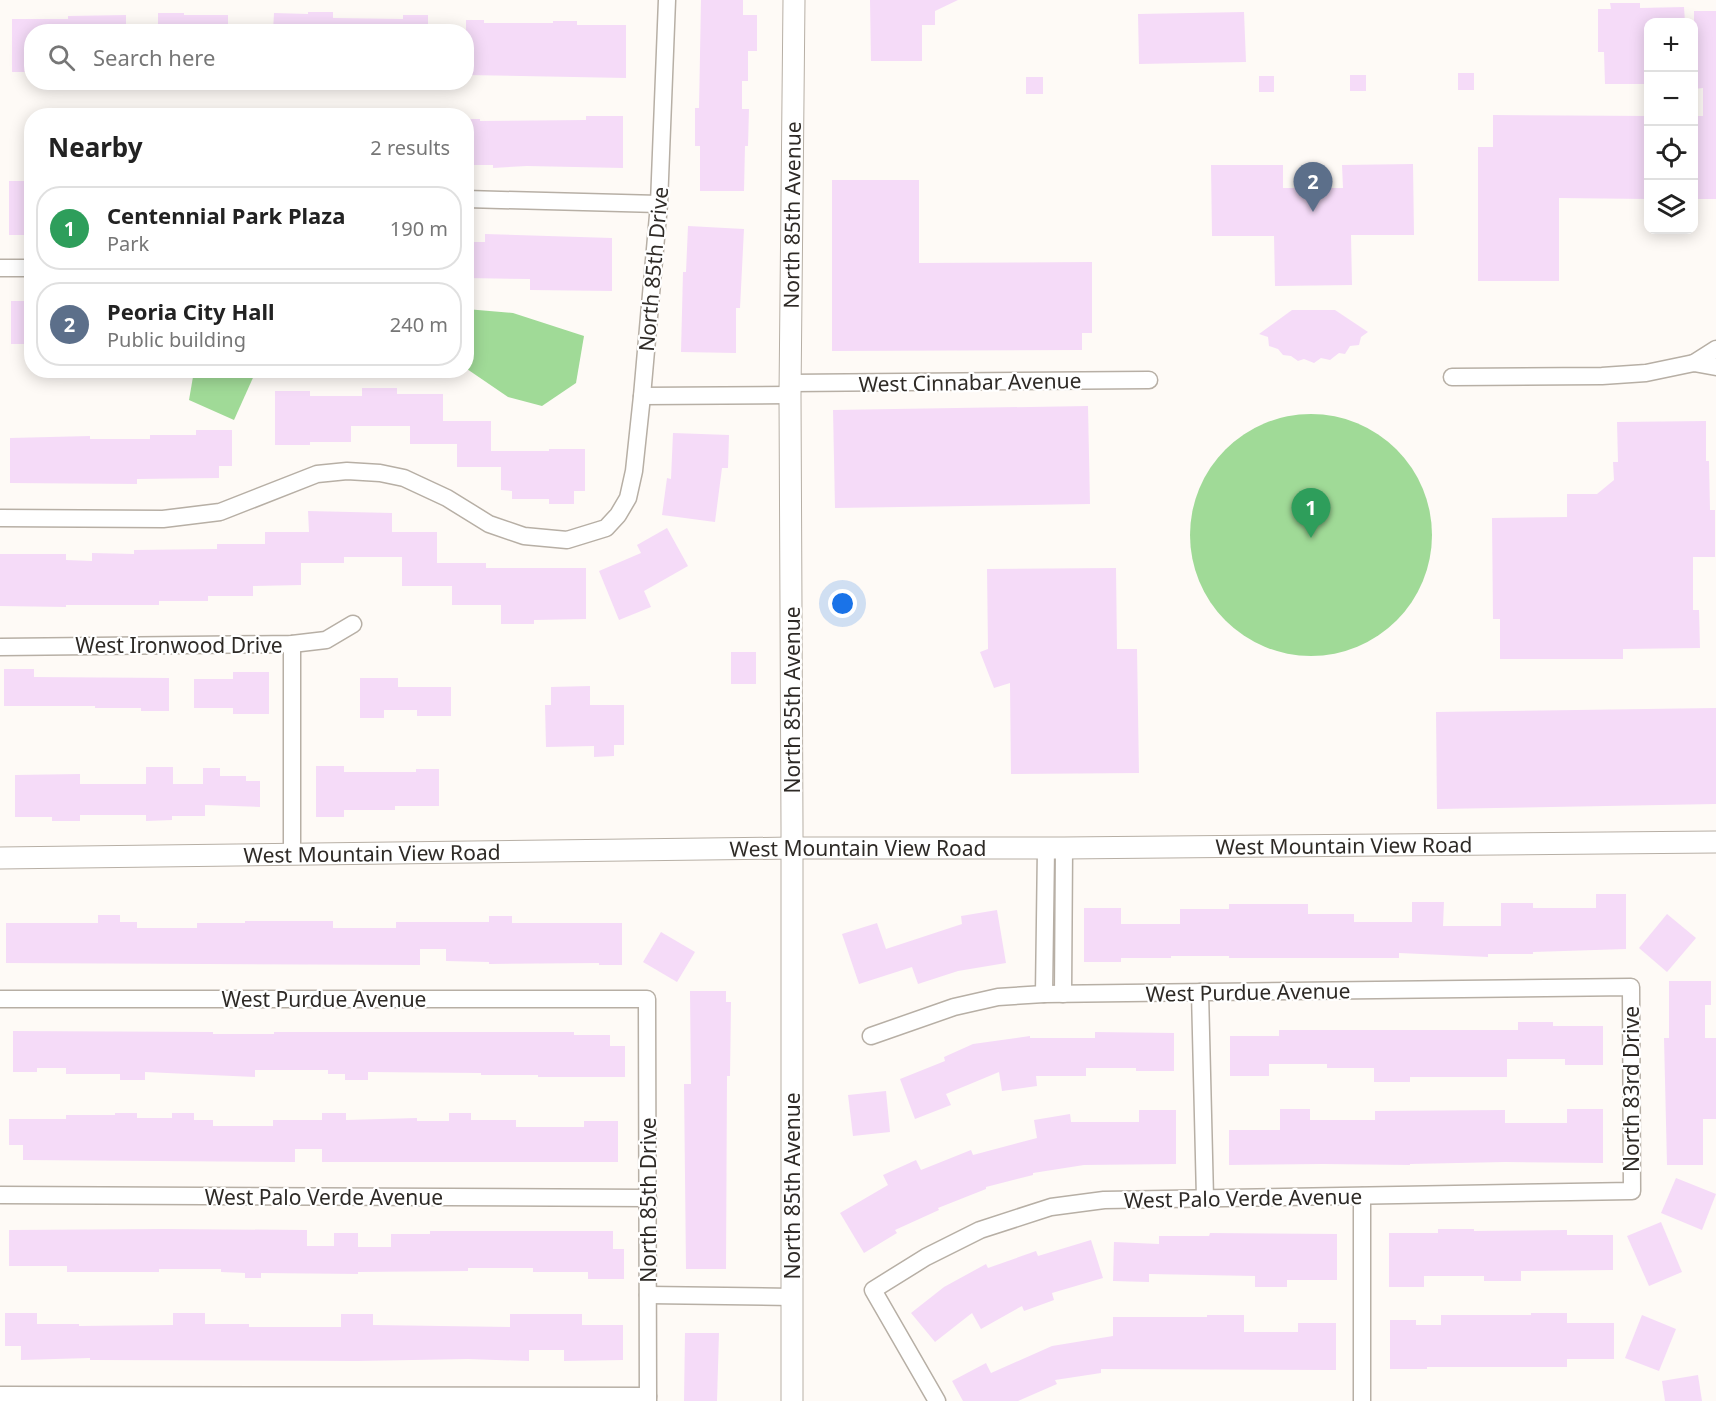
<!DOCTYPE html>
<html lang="en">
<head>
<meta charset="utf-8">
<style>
	:root { --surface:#fff; --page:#f6f6f6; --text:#222; --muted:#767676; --line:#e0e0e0; --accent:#0f766e }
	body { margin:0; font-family:"Noto Sans",sans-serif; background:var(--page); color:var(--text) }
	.controls { position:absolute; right:18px; top:18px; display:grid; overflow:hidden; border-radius:12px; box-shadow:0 3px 15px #0003 }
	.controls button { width:54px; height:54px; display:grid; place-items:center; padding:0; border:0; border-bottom:2px solid var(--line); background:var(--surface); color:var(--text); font:30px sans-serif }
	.you { position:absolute; left:843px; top:604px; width:21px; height:21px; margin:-15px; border:4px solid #fff; border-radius:50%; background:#1a73e8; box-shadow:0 0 0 9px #1a73e833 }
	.badge { display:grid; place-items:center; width:39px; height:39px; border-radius:50%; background:var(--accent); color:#fff; font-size:20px; font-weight:700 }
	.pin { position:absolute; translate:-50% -50px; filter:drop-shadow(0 2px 3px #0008) }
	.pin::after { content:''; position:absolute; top:32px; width:21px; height:18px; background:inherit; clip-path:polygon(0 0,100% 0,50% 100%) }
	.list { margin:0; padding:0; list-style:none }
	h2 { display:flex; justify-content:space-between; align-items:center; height:78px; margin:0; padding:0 24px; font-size:26px }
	h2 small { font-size:20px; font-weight:400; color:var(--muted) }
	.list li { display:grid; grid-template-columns:39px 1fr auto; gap:18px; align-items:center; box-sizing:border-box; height:84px; margin:0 12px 12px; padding:0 12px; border:2px solid var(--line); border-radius:24px }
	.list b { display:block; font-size:22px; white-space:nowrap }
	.list p { margin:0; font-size:20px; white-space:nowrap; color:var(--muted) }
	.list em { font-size:20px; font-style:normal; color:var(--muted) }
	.icon { flex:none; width:33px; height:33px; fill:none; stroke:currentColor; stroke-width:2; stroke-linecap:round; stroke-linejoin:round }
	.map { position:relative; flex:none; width:1716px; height:1401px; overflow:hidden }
	.search { position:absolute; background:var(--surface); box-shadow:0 3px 15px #0003; left:24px; top:24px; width:450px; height:66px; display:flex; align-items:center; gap:15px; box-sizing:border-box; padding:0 21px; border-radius:24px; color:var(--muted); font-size:22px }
	.panel { position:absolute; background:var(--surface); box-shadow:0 3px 15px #0003; left:24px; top:108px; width:450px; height:270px; border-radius:24px }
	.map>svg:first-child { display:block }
</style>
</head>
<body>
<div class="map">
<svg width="1716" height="1401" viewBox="0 0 1716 1401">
	<rect width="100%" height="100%" fill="#fefaf6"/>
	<g fill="#a0da97">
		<polygon points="466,309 513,313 584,336 576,383 542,406 508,397 467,369"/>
		<polygon points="194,371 256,371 234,420 189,400"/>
		<circle cx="1311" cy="535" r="121"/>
	</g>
	<g fill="#f5dbf8">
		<polygon points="701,0 743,0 743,15 757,15 757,51 748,51 748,81 742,81 742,109 749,109 748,146 745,146 744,191 700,191 700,146 695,146 695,108 699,108"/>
		<polygon points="870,0 958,0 935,11 935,25 922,25 922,61 871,61"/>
		<polygon points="1610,3 1640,3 1640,8 1684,7 1685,22 1648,22 1648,84 1605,84 1604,52 1598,52 1598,9 1611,9"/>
		<polygon points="1694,11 1716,11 1716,199 1694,199 1694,116 1703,116 1703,88 1694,89"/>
		<polygon points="308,12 333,12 333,18 403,19 403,15 428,15 428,32 273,32 274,13 308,14"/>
		<polygon points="1244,12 1246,62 1139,64 1138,14"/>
		<polygon points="158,13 184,13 184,15 228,15 228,32 158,32"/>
		<polygon points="126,15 126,32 32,32 32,72 12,72 12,19 68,19 68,16"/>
		<polygon points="466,20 484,20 484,23 553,23 553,21 577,21 577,25 626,25 626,78 466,75"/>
		<rect x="1458" y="73" width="16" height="17"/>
		<rect x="1350" y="75" width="16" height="16"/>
		<rect x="1259" y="76" width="15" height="16"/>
		<rect x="1026" y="77" width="17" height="17"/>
		<polygon points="1493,115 1648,116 1648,199 1559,198 1559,281 1478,281 1478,147 1493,147"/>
		<polygon points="586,116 623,116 623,168 527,166 493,168 493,165 466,165 466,119 480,119 480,121 586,120"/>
		<polygon points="1413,164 1414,235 1351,235 1352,285 1275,286 1274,236 1212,236 1211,165 1283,165 1283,188 1343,188 1342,165"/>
		<polygon points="832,180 919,180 919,263 1092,262 1092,333 1082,333 1082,350 832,351"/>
		<polygon points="9,181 32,181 32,224 29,224 29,235 9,235"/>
		<polygon points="688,226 744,229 740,308 736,308 736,353 681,352 683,272 686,272"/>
		<polygon points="485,234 612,238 612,291 530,290 530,279 466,278 466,242 485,242"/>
		<rect x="11" y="301" width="21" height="43"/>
		<polygon points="1292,310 1335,310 1368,332 1361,337 1359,345 1350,346 1345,354 1339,353 1330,360 1321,358 1314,363 1304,359 1298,361 1291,356 1283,355 1278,349 1269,346 1268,337 1259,334"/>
		<polygon points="362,388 397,388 397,394 443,394 443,421 491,421 491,451 549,451 549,449 585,449 585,491 574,491 574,504 549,504 549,499 512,499 512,491 501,490 501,467 457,467 457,444 410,444 410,426 351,426 351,442 310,442 310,445 275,445 275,391 310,391 310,396 362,396"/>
		<polygon points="1088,406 1090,504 835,508 833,410"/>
		<polygon points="1706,421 1706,461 1709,461 1710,510 1715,510 1715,557 1693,557 1693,610 1699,610 1700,648 1623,649 1623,659 1500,659 1500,619 1493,619 1492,518 1567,517 1567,494 1597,494 1614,480 1613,462 1618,462 1617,422"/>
		<polygon points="196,430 232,430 232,466 219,466 219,478 137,479 137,484 10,483 10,438 90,436 90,439 150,439 150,435 196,435"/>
		<polygon points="673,433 729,435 728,468 722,468 715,522 662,515 667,478 671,479"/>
		<polygon points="308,511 392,513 392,532 437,532 437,563 486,563 486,568 586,568 586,619 534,620 534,624 501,624 501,605 452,605 452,586 402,586 402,557 344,557 344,563 301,563 301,585 253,586 253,596 208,596 208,601 159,601 159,605 66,605 66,607 0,606 0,554 66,554 66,560 92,561 92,553 134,554 134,550 217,549 217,544 265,544 265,532 309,532"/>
		<polygon points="667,528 688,566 644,591 651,607 619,620 599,571 641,553 637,545"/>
		<polygon points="1116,568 1117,649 1137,649 1139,773 1011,774 1010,683 994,688 980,652 988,649 987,569"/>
		<rect x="731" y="652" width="25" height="32"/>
		<polygon points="4,669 34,669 34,677 169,678 169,711 141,711 141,708 95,708 95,706 4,706"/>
		<polygon points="233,672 269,672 269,714 233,714 233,708 194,708 194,679 233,679"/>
		<polygon points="360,678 398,678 398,687 451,687 451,716 417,716 417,710 384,710 384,718 360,718"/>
		<polygon points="590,686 590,705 624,705 624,745 614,745 614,756 594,757 594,746 546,747 545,705 551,705 551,687"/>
		<polygon points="1716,708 1716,804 1437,809 1436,712"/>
		<polygon points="316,766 344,766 344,772 416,772 416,769 439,769 439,806 395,806 395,810 344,810 344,817 316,817"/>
		<polygon points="146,767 173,767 173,784 203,784 203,768 220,768 220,776 246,776 246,781 260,781 260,807 205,805 205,816 172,816 172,820 146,821 146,815 80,815 80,821 52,821 52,817 15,817 15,775 80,774 80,784 146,784"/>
		<polygon points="1596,894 1626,894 1626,949 1533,952 1533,954 1488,954 1488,957 1399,953 1399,958 1229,958 1229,956 1171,956 1171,958 1121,958 1121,962 1084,962 1084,908 1121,908 1121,924 1180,924 1180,909 1229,909 1229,904 1308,904 1308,914 1354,914 1354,922 1412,922 1412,902 1444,902 1443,926 1501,926 1501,903 1533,903 1533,908 1596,908"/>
		<polygon points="997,910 1006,963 958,971 918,984 912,967 859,984 842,934 877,923 886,949 962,924 961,916"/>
		<polygon points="1667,914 1696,938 1667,972 1639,948"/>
		<polygon points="98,915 120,915 120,922 137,922 137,928 197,928 197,923 245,923 245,921 333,921 333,928 396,928 396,922 489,922 489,916 512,916 512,923 622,923 622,965 599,965 599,963 489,964 489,962 446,961 446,949 420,949 420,965 6,963 6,923 98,923"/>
		<polygon points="661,932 695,952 677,982 643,962"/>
		<polygon points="1669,981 1711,981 1711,1005 1705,1005 1705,1038 1716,1038 1716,1119 1703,1119 1703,1165 1667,1165 1664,1038 1669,1038"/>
		<polygon points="690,991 726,991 726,1002 731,1002 730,1076 727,1076 726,1269 686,1269 684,1084 691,1084"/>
		<polygon points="1518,1022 1553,1022 1553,1026 1603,1026 1603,1065 1565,1065 1565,1059 1507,1059 1507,1077 1410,1077 1410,1082 1374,1082 1374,1068 1327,1068 1327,1064 1269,1064 1269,1076 1230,1076 1230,1036 1279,1036 1279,1030 1518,1030"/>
		<polygon points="13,1031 213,1032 213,1034 274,1034 274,1032 574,1032 574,1035 610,1035 610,1046 625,1046 625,1077 538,1077 538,1075 481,1075 481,1073 368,1072 368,1080 345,1080 345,1074 328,1074 328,1070 255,1070 255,1077 145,1072 145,1080 120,1080 120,1074 66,1074 66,1068 37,1068 37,1072 13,1072"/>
		<polygon points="1095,1032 1174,1033 1174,1071 1136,1071 1136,1068 1086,1068 1086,1076 1036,1076 1037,1086 1002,1091 999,1072 946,1094 951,1105 915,1119 900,1079 945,1061 944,1057 973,1044 1030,1036 1030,1038 1095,1038"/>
		<polygon points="886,1091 890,1132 853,1136 848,1095"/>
		<polygon points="1280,1109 1310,1109 1310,1120 1375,1120 1375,1111 1505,1110 1505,1123 1567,1123 1567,1109 1603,1109 1603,1163 1505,1162 1410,1164 1410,1165 1323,1164 1229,1165 1229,1130 1280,1130"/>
		<polygon points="1139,1110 1176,1110 1176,1164 1084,1165 1033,1173 1033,1175 986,1187 986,1189 938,1208 939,1210 895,1230 897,1233 864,1253 840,1213 888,1185 883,1175 916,1160 921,1170 971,1150 973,1155 1037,1138 1034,1120 1070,1114 1071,1122 1139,1122"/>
		<polygon points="115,1113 137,1113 137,1118 172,1118 172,1113 194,1113 194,1120 213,1120 213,1126 273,1126 273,1120 322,1120 322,1113 346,1113 346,1120 417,1118 417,1121 449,1121 449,1113 471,1113 471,1120 516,1120 516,1127 584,1127 584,1121 618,1121 618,1162 322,1162 322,1149 295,1149 295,1162 23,1160 23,1145 9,1145 9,1119 66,1119 66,1115 115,1115"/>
		<polygon points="1676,1178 1716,1194 1702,1230 1661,1213"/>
		<polygon points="1661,1222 1682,1272 1649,1286 1627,1236"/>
		<polygon points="166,1229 307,1230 307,1246 334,1246 334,1233 358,1233 358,1247 391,1247 391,1234 430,1234 430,1231 613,1231 613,1249 624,1249 624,1279 588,1279 588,1272 533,1272 533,1268 468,1268 468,1271 358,1272 358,1274 261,1273 261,1278 245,1278 245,1273 221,1272 221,1269 159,1269 159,1272 67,1272 67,1266 9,1266 9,1230"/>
		<polygon points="1438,1229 1474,1229 1474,1231 1567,1230 1567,1235 1613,1235 1613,1270 1521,1271 1521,1281 1484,1281 1484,1276 1424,1276 1424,1287 1389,1287 1389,1233 1438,1233"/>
		<polygon points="1210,1233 1337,1234 1337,1280 1287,1280 1287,1287 1255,1287 1255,1276 1149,1274 1149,1282 1113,1281 1114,1242 1159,1244 1159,1236 1209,1236"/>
		<polygon points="1091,1240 1103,1278 1052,1293 1054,1300 1024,1311 1022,1306 981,1329 972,1313 935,1342 911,1313 944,1287 986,1264 988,1268 1036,1251 1038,1256"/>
		<polygon points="5,1313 37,1313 37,1324 79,1324 79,1326 173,1325 173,1313 205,1313 205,1324 249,1324 249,1327 341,1327 341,1314 373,1314 373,1325 510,1327 510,1314 582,1314 582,1325 623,1325 623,1360 564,1361 564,1350 529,1350 529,1361 468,1359 357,1361 90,1360 90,1358 21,1360 21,1346 5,1346"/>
		<polygon points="1531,1313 1567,1313 1567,1323 1614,1323 1614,1359 1567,1359 1567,1367 1427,1367 1427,1369 1390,1369 1390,1320 1416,1320 1416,1325 1441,1325 1441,1315 1531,1315"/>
		<polygon points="1207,1315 1244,1315 1244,1332 1298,1332 1298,1323 1336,1323 1336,1370 1101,1369 1101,1373 1055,1380 1057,1384 1018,1401 963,1401 952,1381 986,1363 991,1373 1052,1346 1113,1336 1113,1317 1207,1317"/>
		<polygon points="1642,1315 1676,1329 1659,1371 1625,1358"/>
		<polygon points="685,1333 719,1333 717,1401 684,1401"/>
		<polygon points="1698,1375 1702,1401 1665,1401 1662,1381"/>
	</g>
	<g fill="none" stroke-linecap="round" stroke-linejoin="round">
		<defs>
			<g id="minor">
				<polyline points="466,199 659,204"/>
				<polyline points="0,268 32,268"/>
				<polyline points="1694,363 1716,349"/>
				<polyline points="1452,377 1602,376 1646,373 1694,363 1716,367"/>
				<polyline points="790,383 1149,380"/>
				<polyline points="642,396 790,395"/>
				<polyline points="0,518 163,519 220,512 317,474 347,471 380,473 404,478 447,498 489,524 524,536 567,540 606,528 618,515 628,498 634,471 642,396 659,204 667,0"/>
				<polyline points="0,647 292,644 326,640 353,624"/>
				<polyline points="292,854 292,644"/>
				<polyline points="1200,992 1205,1198"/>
				<polyline points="1044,994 1046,848"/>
				<polyline points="1063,994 1064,848"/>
				<polyline points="0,999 647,999 648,1401"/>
				<polyline points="871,1036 954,1007 998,997 1044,994 1631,987 1632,1191 1104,1200 1051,1207 980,1230 926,1257 873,1290 937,1401"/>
				<polyline points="0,1195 648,1198"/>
				<polyline points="1362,1196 1362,1401"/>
				<polyline points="648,1295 792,1297"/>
				<polyline points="0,1395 648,1396"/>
			</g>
			<g id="tertiary">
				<path id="s1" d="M0,858L792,848H1064L1716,842"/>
				<path id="s2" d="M792,1401V827L790,395L794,0"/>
			</g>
		</defs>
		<use href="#minor" stroke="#b7afa5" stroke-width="19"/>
		<use href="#tertiary" stroke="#b7afa5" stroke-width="23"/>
		<use href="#minor" stroke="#fff" stroke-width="16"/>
		<use href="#tertiary" stroke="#fff" stroke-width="21"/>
	</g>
	<g text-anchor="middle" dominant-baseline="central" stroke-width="4.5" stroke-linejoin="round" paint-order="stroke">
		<g font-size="21" fill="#2e2a26" stroke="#fff">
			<text stroke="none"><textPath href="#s2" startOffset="1186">North 85th Avenue</textPath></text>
			<text transform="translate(653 269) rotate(-85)">North 85th Drive</text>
			<text transform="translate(970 382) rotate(-1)">West Cinnabar Avenue</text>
			<text x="179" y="645">West Ironwood Drive</text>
			<text transform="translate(792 700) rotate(-90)">North 85th Avenue</text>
			<text stroke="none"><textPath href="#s1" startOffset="1344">West Mountain View Road</textPath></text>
			<text stroke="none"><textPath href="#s1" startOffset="858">West Mountain View Road</textPath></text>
			<text stroke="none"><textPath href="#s1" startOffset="372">West Mountain View Road</textPath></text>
			<text transform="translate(1248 992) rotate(-1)">West Purdue Avenue</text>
			<text x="324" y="999">West Purdue Avenue</text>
			<text transform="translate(1631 1089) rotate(-90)">North 83rd Drive</text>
			<text transform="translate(792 1186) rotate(-90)">North 85th Avenue</text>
			<text x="324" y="1197">West Palo Verde Avenue</text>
			<text transform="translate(1243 1198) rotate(-1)">West Palo Verde Avenue</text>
			<text transform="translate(648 1200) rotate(-90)">North 85th Drive</text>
		</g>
	</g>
</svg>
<div class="controls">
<button>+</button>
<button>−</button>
<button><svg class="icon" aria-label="locate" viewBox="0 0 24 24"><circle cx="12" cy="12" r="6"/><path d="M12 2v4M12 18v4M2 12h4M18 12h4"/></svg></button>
<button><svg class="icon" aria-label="layers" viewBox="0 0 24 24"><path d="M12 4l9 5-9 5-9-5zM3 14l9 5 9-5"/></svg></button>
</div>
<div class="you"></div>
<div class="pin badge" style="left:1311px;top:538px;background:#2e9e5b">1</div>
<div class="pin badge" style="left:1313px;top:212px;background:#5c6f8a">2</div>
<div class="search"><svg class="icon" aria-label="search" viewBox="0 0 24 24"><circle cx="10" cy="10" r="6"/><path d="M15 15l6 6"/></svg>Search here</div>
<section class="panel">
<h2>Nearby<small>2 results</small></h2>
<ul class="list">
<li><span class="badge" style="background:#2e9e5b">1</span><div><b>Centennial Park Plaza</b><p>Park</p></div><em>190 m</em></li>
<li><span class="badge" style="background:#5c6f8a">2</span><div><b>Peoria City Hall</b><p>Public building</p></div><em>240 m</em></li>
</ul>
</section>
</div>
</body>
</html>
